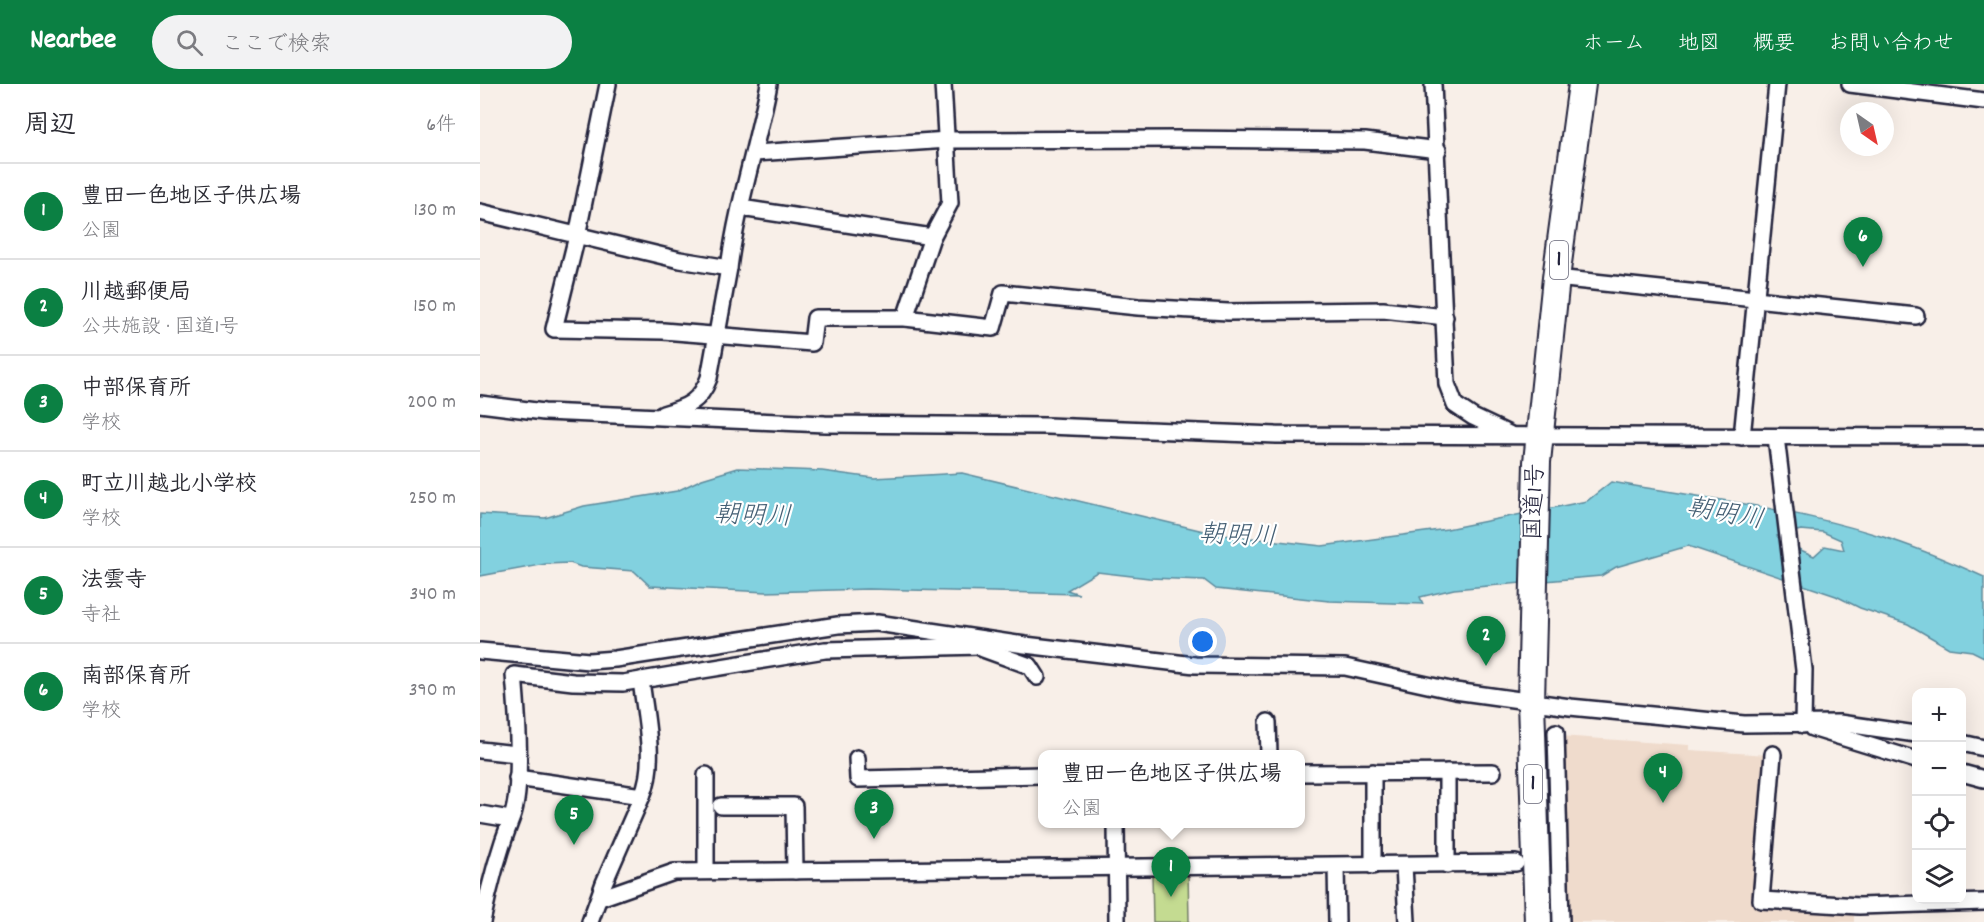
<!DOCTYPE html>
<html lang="ja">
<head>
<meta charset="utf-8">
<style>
	:root { --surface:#fff; --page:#f2f2f3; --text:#2b2b33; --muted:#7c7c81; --line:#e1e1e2; --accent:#0b8043 }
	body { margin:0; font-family:Dekko,"Klee One",sans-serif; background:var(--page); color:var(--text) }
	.controls { position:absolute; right:18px; bottom:18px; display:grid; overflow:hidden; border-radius:12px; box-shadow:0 6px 24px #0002 }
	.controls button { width:54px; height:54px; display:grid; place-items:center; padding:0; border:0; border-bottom:2px solid var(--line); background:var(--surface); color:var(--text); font:30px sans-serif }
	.compass { position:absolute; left:1360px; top:18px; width:54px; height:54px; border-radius:50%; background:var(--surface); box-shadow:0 6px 24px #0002; rotate:146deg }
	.you { position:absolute; left:723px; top:558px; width:21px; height:21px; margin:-15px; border:4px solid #fff; border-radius:50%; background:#1a73e8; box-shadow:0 0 0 9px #1a73e833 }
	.badge { display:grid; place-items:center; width:39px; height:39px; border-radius:50%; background:var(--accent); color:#fff; font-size:20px; font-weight:700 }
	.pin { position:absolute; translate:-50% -50px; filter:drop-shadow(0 2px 3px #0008) }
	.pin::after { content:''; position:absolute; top:32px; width:21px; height:18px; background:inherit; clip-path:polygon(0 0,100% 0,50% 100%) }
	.popup { position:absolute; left:558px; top:666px; width:267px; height:78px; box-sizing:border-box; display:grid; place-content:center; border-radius:12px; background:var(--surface); filter:drop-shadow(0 2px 4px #0005); font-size:20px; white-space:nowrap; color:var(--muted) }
	.popup b { font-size:22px; color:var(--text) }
	.popup::after { content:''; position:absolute; left:50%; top:100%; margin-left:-12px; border:12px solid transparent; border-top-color:var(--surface) }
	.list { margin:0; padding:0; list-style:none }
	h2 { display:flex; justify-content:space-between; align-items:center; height:78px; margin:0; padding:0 24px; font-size:26px }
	h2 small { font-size:20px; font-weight:400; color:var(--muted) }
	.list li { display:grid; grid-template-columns:39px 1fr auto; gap:18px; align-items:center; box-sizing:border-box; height:96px; padding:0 24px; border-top:2px solid var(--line) }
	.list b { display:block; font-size:22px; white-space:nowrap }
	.list p { margin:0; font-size:20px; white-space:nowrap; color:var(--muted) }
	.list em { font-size:20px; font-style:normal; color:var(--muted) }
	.icon { flex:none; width:33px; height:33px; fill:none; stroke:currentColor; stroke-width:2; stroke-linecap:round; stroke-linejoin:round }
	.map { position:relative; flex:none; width:1504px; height:838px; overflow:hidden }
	header { display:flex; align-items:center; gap:36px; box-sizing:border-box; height:84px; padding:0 30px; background:var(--accent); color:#fff }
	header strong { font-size:28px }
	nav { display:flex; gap:33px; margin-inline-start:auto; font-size:21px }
	.search { width:420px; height:54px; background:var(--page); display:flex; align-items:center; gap:15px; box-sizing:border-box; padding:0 21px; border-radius:33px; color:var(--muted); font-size:22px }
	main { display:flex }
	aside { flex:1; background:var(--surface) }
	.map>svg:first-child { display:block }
</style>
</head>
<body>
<header>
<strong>Nearbee</strong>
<div class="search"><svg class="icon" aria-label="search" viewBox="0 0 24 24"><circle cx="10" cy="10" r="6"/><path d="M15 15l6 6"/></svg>ここで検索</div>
<nav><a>ホーム</a><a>地図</a><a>概要</a><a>お問い合わせ</a></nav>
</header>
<main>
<aside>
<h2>周辺<small>6件</small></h2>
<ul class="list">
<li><span class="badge">1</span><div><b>豊田一色地区子供広場</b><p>公園</p></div><em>130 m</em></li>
<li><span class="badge">2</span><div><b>川越郵便局</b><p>公共施設 · 国道1号</p></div><em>150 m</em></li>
<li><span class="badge">3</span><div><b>中部保育所</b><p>学校</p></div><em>200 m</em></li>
<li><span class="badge">4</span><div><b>町立川越北小学校</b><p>学校</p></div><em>250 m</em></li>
<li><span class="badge">5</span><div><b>法雲寺</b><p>寺社</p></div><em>340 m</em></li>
<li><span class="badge">6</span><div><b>南部保育所</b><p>学校</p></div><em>390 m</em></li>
</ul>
</aside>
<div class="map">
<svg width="1504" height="838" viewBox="0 0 1504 838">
	<rect width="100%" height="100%" fill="#f8efe8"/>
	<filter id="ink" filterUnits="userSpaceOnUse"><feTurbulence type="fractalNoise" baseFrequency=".0167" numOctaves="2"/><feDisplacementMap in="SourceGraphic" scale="12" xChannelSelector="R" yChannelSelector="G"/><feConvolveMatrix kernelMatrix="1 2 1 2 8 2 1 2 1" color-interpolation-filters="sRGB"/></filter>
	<g filter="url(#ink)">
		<polygon fill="#efdbcc" points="1080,652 1209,661 1210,666 1289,671 1278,819 1374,826 1374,838 1085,838"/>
		<polygon fill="#c4db91" stroke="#737e66" stroke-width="1.5" points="708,788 709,838 673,838 672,789"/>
		<path fill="#82d1df" stroke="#5c8b9d" stroke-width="1.5" fill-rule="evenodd" d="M258,384L342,387L394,394L482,389L736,450L842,462L967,445L1107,417L1131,398C1219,413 1311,424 1397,451C1434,462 1469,477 1504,493V573L1492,567L1469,564L1428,540L1380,524L1356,512L1208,462L1136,483L1121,492L974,505L940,513L943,520L849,517L736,505L724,496L669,494L617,488L587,506L599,510L388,505L286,508L170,502L154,487L101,483L90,479L66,480L0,492V430L65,434L104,422L197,407L222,395ZM1321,446L1343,448L1361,456L1364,466L1345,462L1334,472L1301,457L1297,452Z"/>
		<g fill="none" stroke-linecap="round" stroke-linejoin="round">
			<defs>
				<g id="minor">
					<polyline points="128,0 97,152 74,245 183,247 332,259 335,234 425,234 513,244 523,209 658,223 748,228 903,226 965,233"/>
					<polyline points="953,0 967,300 975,321 993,333 1029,350"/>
					<polyline points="1370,0 1504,17"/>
					<polyline points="275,69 468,56 698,55 885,57 958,66"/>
					<polyline points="261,124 452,153"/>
					<path d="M0,128L200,176L249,184C257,122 277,62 289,0"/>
					<polyline points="1076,194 1436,232"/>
					<polyline points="425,234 452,153 470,119 463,0"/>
					<polyline points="0,320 64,328 345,340 567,342 796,351 1504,353"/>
					<path d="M183,330C207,323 220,318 229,294L249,184"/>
					<polyline points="1262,353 1297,0"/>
					<polyline points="1296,353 1324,586 1323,641"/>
					<polyline points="501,562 503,565 550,582 557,593"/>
					<polyline points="0,567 109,577 135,575 358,541 397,539 545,561 715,581 865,583 975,607 1090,623 1264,640 1359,639 1436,650"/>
					<path d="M161,596C165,632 177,679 162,712"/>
					<polyline points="788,638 789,670"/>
					<polyline points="1332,644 1436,676"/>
					<polyline points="1076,648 1081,838"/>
					<polyline points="1482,659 1504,664"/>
					<polyline points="0,666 37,670"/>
					<polyline points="1293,670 1281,816 1379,822 1504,818"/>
					<polyline points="377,674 378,695 562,691"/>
					<polyline points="820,689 1013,688"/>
					<polyline points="1482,689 1504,695"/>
					<polyline points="37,694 162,712 124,799 110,838"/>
					<polyline points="241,722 314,722 315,787"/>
					<polyline points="0,730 30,735"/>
					<polyline points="636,740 637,838"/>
					<polyline points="924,781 927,838"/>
					<polyline points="967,781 967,688"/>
					<polyline points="856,782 857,838"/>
					<polyline points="893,782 893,688"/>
					<polyline points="226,787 226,691"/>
					<polyline points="120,814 194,788 1036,779"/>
					<path d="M2,838C9,803 19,766 32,733C43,704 37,624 34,591L93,598L143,599L345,566L501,562L503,558"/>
				</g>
				<polyline id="trunk" points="1058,838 1051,617 1057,378 1076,194 1102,0"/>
			</defs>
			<use href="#minor" stroke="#22223b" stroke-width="20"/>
			<use href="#trunk" stroke="#22223b" stroke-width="30"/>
			<use href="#minor" stroke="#fff" stroke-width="15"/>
			<use href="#trunk" stroke="#fff" stroke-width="26"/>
		</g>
	</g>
	<g text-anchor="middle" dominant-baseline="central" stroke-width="4.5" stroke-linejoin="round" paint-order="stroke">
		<g fill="#fff" stroke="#646476" stroke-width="1.5">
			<rect x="1070" y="157" width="18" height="38" rx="4.5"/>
			<rect x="1044" y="681" width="18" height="38" rx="4.5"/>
		</g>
		<g font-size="22" font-weight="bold" fill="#22223b">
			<text x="1079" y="176">1</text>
			<text x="1053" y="700">1</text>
		</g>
		<g font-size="24" fill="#22223b" stroke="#fff">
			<text transform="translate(1056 418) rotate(-88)">国道1号</text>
		</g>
		<g font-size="26" font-style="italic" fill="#445f74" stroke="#fff">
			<text transform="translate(1245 431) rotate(10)">朝明川</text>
			<text transform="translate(273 433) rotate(2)">朝明川</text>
			<text transform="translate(758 453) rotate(2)">朝明川</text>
		</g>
	</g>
</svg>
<div class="controls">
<button>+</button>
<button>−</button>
<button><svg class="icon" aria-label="locate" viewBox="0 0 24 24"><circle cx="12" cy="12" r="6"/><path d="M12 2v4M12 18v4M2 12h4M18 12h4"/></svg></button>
<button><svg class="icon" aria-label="layers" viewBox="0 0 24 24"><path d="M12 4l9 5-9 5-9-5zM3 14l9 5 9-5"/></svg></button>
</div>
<svg class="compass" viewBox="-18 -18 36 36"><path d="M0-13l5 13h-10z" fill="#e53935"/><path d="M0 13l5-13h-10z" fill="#7c7c81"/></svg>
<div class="you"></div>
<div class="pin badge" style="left:691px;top:813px">1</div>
<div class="popup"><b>豊田一色地区子供広場</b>公園</div>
<div class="pin badge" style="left:1006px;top:582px">2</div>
<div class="pin badge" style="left:394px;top:755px">3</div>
<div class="pin badge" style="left:1183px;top:719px">4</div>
<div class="pin badge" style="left:94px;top:761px">5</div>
<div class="pin badge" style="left:1383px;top:183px">6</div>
</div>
</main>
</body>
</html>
